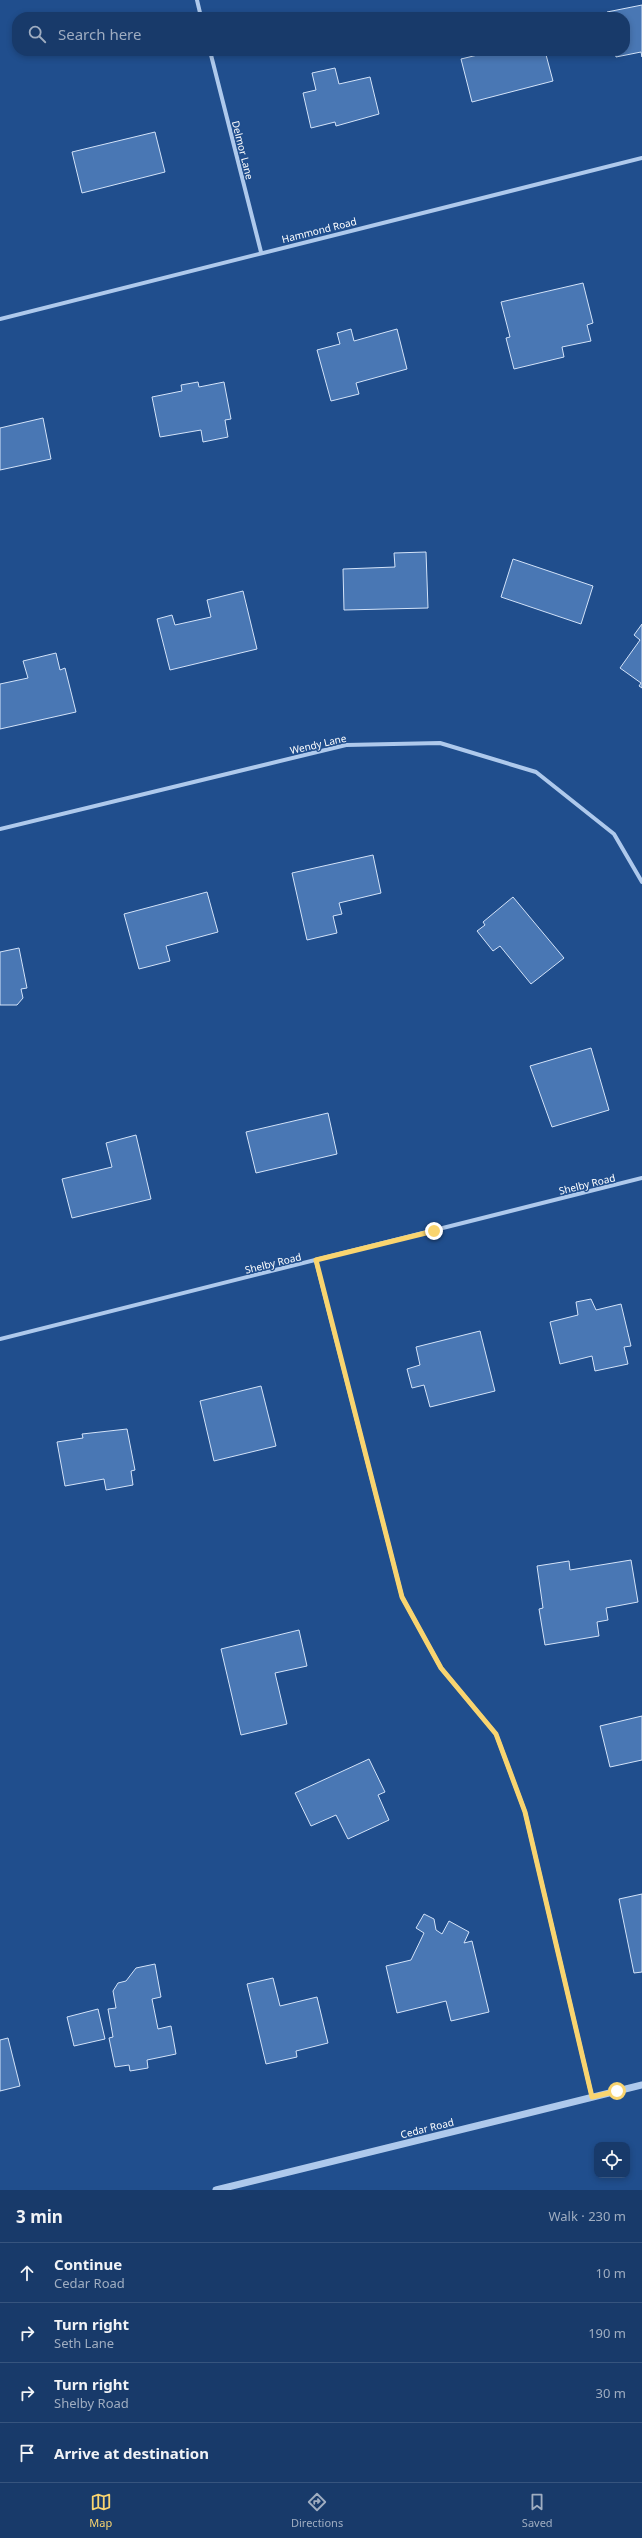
<!DOCTYPE html>
<html lang="en">
<head>
<meta charset="utf-8">
<style>
	:root { --surface:#183a6a; --page:#214170; --text:#f1f3f6; --muted:#9fadc1; --line:#36547e; --accent:#f9d46f }
	body { margin:0; font-family:"Noto Sans",sans-serif; background:var(--page); color:var(--text) }
	.controls { position:absolute; right:12px; bottom:12px; display:grid; overflow:hidden; border-radius:8px; box-shadow:0 2px 6px #0003 }
	.controls button { width:36px; height:36px; display:grid; place-items:center; padding:0; border:0; border-bottom:1px solid var(--line); background:var(--surface); color:var(--text); font:20px sans-serif }
	.stop { position:absolute; width:12px; height:12px; margin:-9px; border:3px solid #f9d46f; border-radius:50%; background:#fff }
	.stop.end { background:#f9d46f; border-color:#fff; box-shadow:0 1px 4px #0008 }
	.list { margin:0; padding:0; list-style:none }
	h2 { display:flex; justify-content:space-between; align-items:center; height:52px; margin:0; padding:0 16px; font-size:17px }
	h2 small { font-size:13px; font-weight:400; color:var(--muted) }
	.list li { display:grid; grid-template-columns:26px 1fr auto; gap:12px; align-items:center; box-sizing:border-box; height:60px; padding:0 16px; border-top:1px solid var(--line) }
	.list b { display:block; font-size:15px; white-space:nowrap }
	.list p { margin:0; font-size:13px; white-space:nowrap; color:var(--muted) }
	.list em { font-size:13px; font-style:normal; color:var(--muted) }
	.icon { flex:none; width:22px; height:22px; fill:none; stroke:currentColor; stroke-width:2; stroke-linecap:round; stroke-linejoin:round }
	.map { position:relative; flex:none; width:642px; height:2190px; overflow:hidden }
	.search { position:absolute; background:var(--surface); box-shadow:0 2px 6px #0003; left:12px; right:12px; top:12px; height:44px; display:flex; align-items:center; gap:10px; box-sizing:border-box; padding:0 14px; border-radius:16px; color:var(--muted); font-size:15px }
	.sheet { height:292px; background:var(--surface) }
	nav { display:flex; justify-content:space-around; align-items:center; box-sizing:border-box; height:56px; border-top:1px solid var(--line); background:var(--surface); font-size:11px; color:var(--muted) }
	nav a { display:grid; justify-items:center; gap:2px }
	nav .on { color:var(--accent) }
	.map>svg:first-child { display:block }
</style>
</head>
<body>
<div class="map">
<svg width="642" height="2190" viewBox="0 0 642 2190">
	<rect width="100%" height="100%" fill="#204e8d"/>
	<g fill="#4977b4" stroke="#d3e3f9">
		<polygon points="642,5 642,57 641,52 616,57 615,51 625,51 625,17 608,17 607,12"/>
		<polygon points="494,51 545,51 553,81 472,102 461,59"/>
		<polygon points="335,68 339,84 370,77 379,114 336,126 335,122 311,128 303,93 316,90 312,73"/>
		<polygon points="155,132 165,172 82,193 72,152"/>
		<polygon points="583,283 593,323 587,325 591,341 562,347 564,357 514,369 506,338 510,337 501,302"/>
		<polygon points="351,329 354,341 397,329 407,369 356,383 359,394 331,401 317,350 340,344 337,333"/>
		<polygon points="198,382 199,387 224,382 231,419 225,420 228,437 203,442 201,430 160,437 152,397 182,391 181,385"/>
		<polygon points="43,418 51,459 0,470 0,428"/>
		<polygon points="426,552 428,608 344,610 343,569 395,567 394,553"/>
		<polygon points="513,559 593,586 581,624 501,597"/>
		<polygon points="243,591 257,649 170,670 157,619 172,615 175,625 211,617 207,600"/>
		<polygon points="642,624 642,688 639,686 641,683 620,668 640,640 634,635"/>
		<polygon points="56,653 60,670 65,668 76,712 0,729 0,684 28,678 23,661"/>
		<polygon points="373,855 381,893 339,903 342,914 333,916 337,933 307,940 292,873"/>
		<polygon points="207,892 218,932 166,946 170,961 139,969 124,914"/>
		<polygon points="513,897 564,958 531,984 500,946 493,951 477,931 485,925 483,922"/>
		<polygon points="19,948 27,988 21,989 23,998 17,1005 0,1005 0,952"/>
		<polygon points="591,1048 609,1110 552,1127 530,1066"/>
		<polygon points="328,1113 337,1154 256,1173 246,1132"/>
		<polygon points="136,1135 151,1199 72,1218 62,1179 112,1167 106,1143"/>
		<polygon points="591,1299 596,1310 621,1304 631,1346 624,1347 628,1364 595,1371 592,1356 560,1364 550,1322 578,1315 576,1302"/>
		<polygon points="480,1331 495,1391 430,1407 424,1385 412,1388 407,1369 420,1365 416,1347"/>
		<polygon points="261,1386 276,1446 214,1461 200,1401"/>
		<polygon points="127,1429 135,1470 131,1471 133,1485 106,1490 104,1479 65,1486 57,1442 83,1438 82,1434"/>
		<polygon points="631,1560 638,1602 606,1608 608,1620 597,1622 599,1636 545,1645 539,1609 543,1608 537,1566 569,1561 570,1570"/>
		<polygon points="299,1630 307,1666 275,1673 287,1724 241,1735 221,1649"/>
		<polygon points="642,1716 642,1760 610,1767 600,1726"/>
		<polygon points="369,1759 385,1792 378,1795 389,1820 348,1839 336,1815 311,1826 295,1793"/>
		<polygon points="642,1894 642,1972 634,1973 619,1899"/>
		<polygon points="424,1914 434,1919 436,1930 442,1934 449,1921 469,1932 464,1943 472,1941 489,2012 451,2021 446,2001 397,2013 386,1966 411,1960 424,1933 416,1928"/>
		<polygon points="155,1964 161,1997 152,1999 158,2029 171,2026 176,2054 147,2060 148,2068 130,2071 129,2065 115,2067 109,2038 113,2037 108,2009 116,2008 113,1991 118,1983 126,1981 136,1968"/>
		<polygon points="273,1978 280,2006 317,1997 328,2043 296,2051 297,2057 266,2064 247,1984"/>
		<polygon points="98,2009 105,2039 74,2046 67,2017"/>
		<polygon points="8,2038 20,2086 0,2091 0,2040"/>
	</g>
	<g fill="none" stroke-linecap="round" stroke-linejoin="round">
		<g stroke="#aec9ec" stroke-width="4">
			<polyline points="197,0 201,17"/>
			<polyline points="210,51 261,252"/>
			<polyline points="0,319 642,158"/>
			<polyline points="0,829 346,745 440,743 536,772 614,834 642,882"/>
			<polyline points="316,1261 402,1597 441,1668 496,1734 525,1812 592,2097"/>
			<polyline points="0,1339 642,1178"/>
		</g>
		<polyline stroke="#aec9ec" stroke-width="7" points="216,2190 642,2085"/>
	</g>
	<g fill="none" stroke-linecap="round" stroke-linejoin="round">
		<polyline stroke="#f9d46f" stroke-width="5" points="434,1231 316,1260 402,1597 441,1668 496,1734 525,1812 592,2097 617,2091"/>
	</g>
	<g text-anchor="middle" dominant-baseline="central" stroke-width="3" stroke-linejoin="round" paint-order="stroke">
		<g font-size="10" fill="#fff" stroke="#204e8d">
			<text transform="translate(243 150) rotate(76)">Delmor Lane</text>
			<text transform="translate(319 230) rotate(-14)">Hammond Road</text>
			<text transform="translate(318 744) rotate(-13)">Wendy Lane</text>
			<text transform="translate(587 1184) rotate(-14)">Shelby Road</text>
			<text transform="translate(273 1263) rotate(-14)">Shelby Road</text>
			<text transform="translate(427 2128) rotate(-14)">Cedar Road</text>
		</g>
	</g>
</svg>
<div class="controls">
<button><svg class="icon" aria-label="locate" viewBox="0 0 24 24"><circle cx="12" cy="12" r="6"/><path d="M12 2v4M12 18v4M2 12h4M18 12h4"/></svg></button>
</div>
<div class="stop" style="left:617px;top:2091px"></div>
<div class="stop end" style="left:434px;top:1231px"></div>
<div class="search"><svg class="icon" aria-label="search" viewBox="0 0 24 24"><circle cx="10" cy="10" r="6"/><path d="M15 15l6 6"/></svg>Search here</div>
</div>
<section class="sheet">
<h2>3 min<small>Walk · 230 m</small></h2>
<ul class="list">
<li><svg class="icon" aria-label="ahead" viewBox="0 0 24 24"><path d="M12 20V5M6 11l6-6 6 6"/></svg><div><b>Continue</b><p>Cedar Road</p></div><em>10 m</em></li>
<li><svg class="icon" aria-label="right" viewBox="0 0 24 24"><path d="M7 20v-9h11M14 6l5 5-5 5"/></svg><div><b>Turn right</b><p>Seth Lane</p></div><em>190 m</em></li>
<li><svg class="icon" aria-label="right" viewBox="0 0 24 24"><path d="M7 20v-9h11M14 6l5 5-5 5"/></svg><div><b>Turn right</b><p>Shelby Road</p></div><em>30 m</em></li>
<li><svg class="icon" aria-label="arrive" viewBox="0 0 24 24"><path d="M6 21V4h12l-3 4 3 4H6"/></svg><div><b>Arrive at destination</b></div></li>
</ul>
</section>
<nav>
<a class="on"><svg class="icon" aria-label="map" viewBox="0 0 24 24"><path d="M3 6l6-2 6 2 6-2v14l-6 2-6-2-6 2zM9 4v14M15 6v14"/></svg>Map</a>
<a><svg class="icon" aria-label="directions" viewBox="0 0 24 24"><path d="M12 3l9 9-9 9-9-9zM9 14v-3h6M13 9l2 2-2 2"/></svg>Directions</a>
<a><svg class="icon" aria-label="saved" viewBox="0 0 24 24"><path d="M7 4h10v16l-5-4-5 4z"/></svg>Saved</a>
</nav>
</body>
</html>
